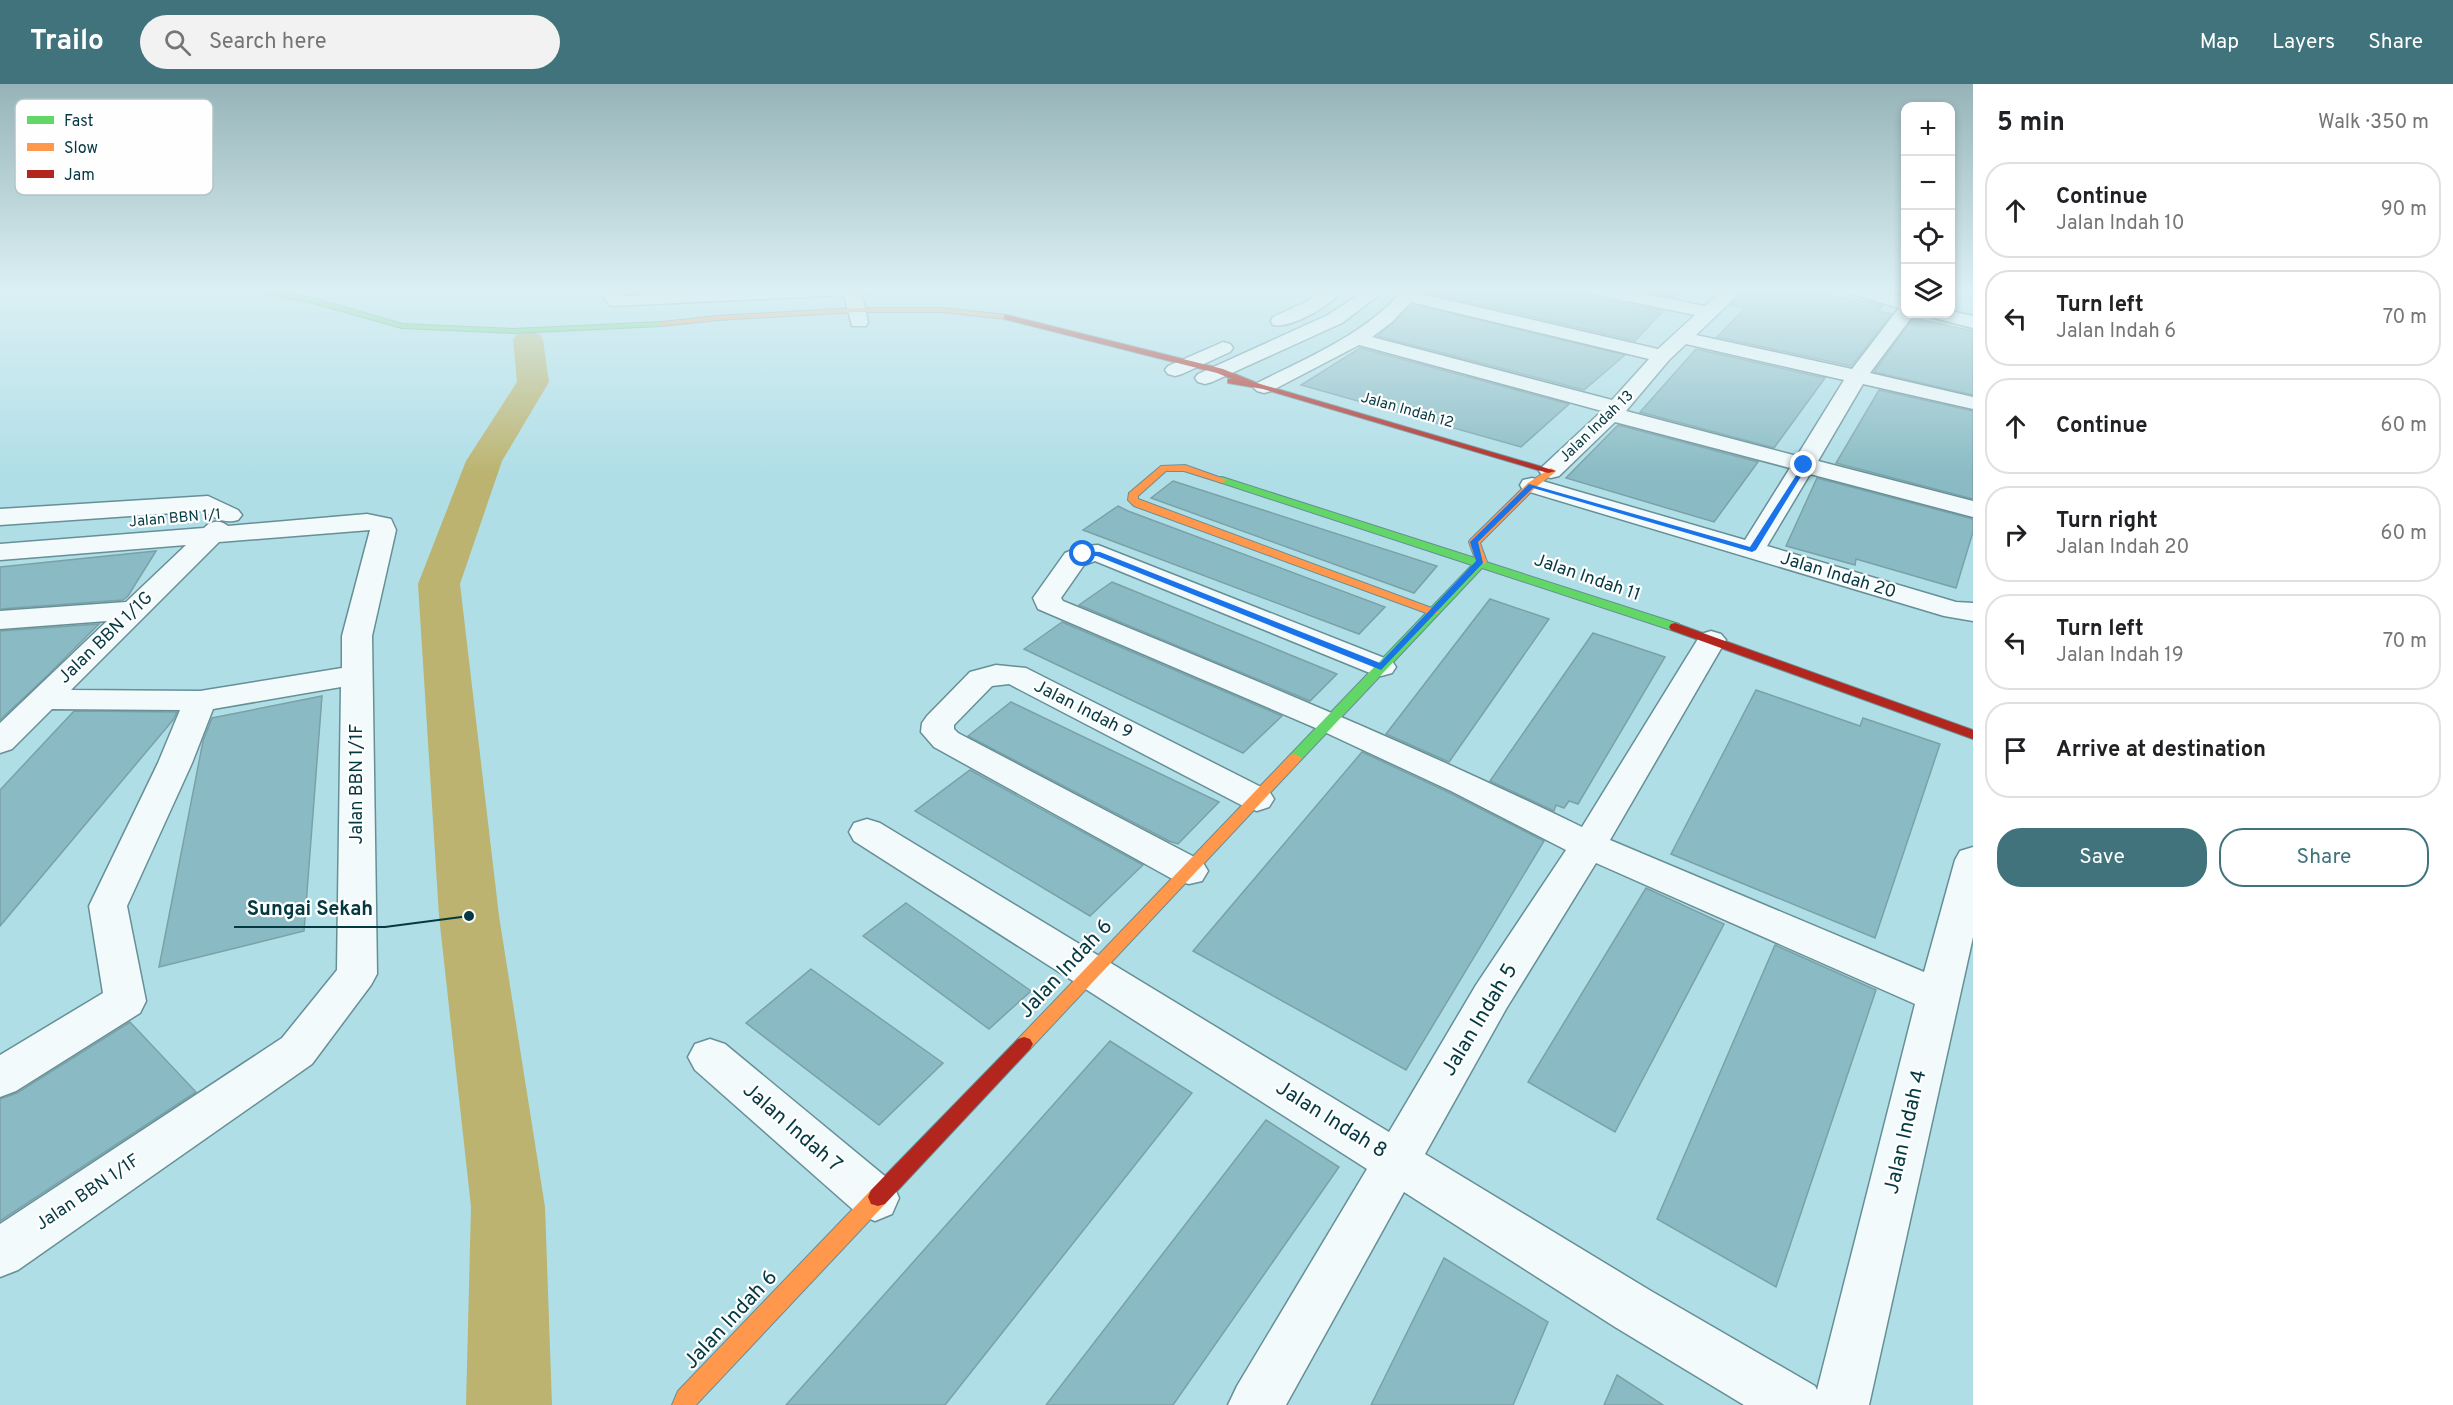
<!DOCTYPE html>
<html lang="en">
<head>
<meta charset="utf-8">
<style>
	:root { --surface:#fff; --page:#f2f2f2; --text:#202124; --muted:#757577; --line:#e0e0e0; --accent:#40737c }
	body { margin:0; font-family:Overpass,sans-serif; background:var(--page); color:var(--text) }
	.controls { position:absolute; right:18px; top:18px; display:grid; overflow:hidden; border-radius:12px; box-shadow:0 3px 9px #0003 }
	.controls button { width:54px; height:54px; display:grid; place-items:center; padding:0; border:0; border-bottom:2px solid var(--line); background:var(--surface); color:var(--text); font:30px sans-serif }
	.stop { position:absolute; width:18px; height:18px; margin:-14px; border:4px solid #1a73e8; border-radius:50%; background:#fff }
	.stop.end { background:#1a73e8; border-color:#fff; box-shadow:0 2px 6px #0008 }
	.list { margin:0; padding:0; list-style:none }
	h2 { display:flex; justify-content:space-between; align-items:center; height:78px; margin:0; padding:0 24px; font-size:26px }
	h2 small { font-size:20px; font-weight:400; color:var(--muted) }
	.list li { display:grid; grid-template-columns:39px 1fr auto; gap:18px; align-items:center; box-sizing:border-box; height:96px; margin:0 12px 12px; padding:0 12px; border:2px solid var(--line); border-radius:24px }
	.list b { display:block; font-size:22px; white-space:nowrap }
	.list p { margin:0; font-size:20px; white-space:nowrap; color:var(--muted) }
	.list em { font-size:20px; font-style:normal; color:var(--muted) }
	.actions { display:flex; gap:12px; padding:18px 24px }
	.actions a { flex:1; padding:14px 0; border:2px solid var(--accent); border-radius:24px; text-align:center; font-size:21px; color:var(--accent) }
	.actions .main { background:var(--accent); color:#fff }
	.icon { flex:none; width:33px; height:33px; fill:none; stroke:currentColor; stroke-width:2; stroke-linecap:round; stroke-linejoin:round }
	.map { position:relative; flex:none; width:1973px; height:1321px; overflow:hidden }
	header { display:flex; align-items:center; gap:36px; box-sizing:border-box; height:84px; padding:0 30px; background:var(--accent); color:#fff }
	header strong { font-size:28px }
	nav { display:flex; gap:33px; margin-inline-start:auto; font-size:21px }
	.search { width:420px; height:54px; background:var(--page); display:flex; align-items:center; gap:15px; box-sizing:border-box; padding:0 21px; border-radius:33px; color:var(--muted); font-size:22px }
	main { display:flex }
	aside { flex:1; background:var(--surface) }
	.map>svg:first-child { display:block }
</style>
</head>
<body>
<header>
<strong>Trailo</strong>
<div class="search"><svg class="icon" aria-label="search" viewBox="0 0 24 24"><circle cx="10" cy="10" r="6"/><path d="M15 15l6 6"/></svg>Search here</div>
<nav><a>Map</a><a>Layers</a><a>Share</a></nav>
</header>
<main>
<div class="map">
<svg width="1973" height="1321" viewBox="0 0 1973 1321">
	<rect width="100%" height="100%" fill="#b0dee7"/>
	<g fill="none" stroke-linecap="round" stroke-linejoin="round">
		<polygon fill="#bbb36f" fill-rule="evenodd" points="528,247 539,250 543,256 549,298 502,377 460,500 499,832 545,1123 552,1321 466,1321 471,1123 439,832 418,500 466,377 517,298 513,256 517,250"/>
	</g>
	<g fill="#8abbc4" stroke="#7ba1a8" stroke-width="1.5">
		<polygon points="1430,205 1550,205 1663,227 1635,257 1425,208"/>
		<polygon points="1656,205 1684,205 1675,214 1651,209"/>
		<polygon points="1746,205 1801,205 1881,221 1883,222 1878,227 1892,230 1851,282 1717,253 1745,224 1730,221"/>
		<polygon points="1412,220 1625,271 1584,306 1378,252"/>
		<polygon points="1913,234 1973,247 1973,311 1874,288"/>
		<polygon points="1360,264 1569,320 1521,363 1301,301"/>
		<polygon points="1696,265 1825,294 1774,364 1640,328"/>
		<polygon points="1879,306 1973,327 1973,415 1836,379"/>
		<polygon points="1618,341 1758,378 1714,438 1566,394"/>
		<polygon points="1817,394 1973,435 1973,448 1956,504 1856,475 1855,481 1786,462"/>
		<polygon points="1173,397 1437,482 1414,509 1151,414"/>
		<polygon points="1118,422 1128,427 1385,523 1359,550 1083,446"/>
		<polygon points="156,467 128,512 123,516 0,525 0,483"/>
		<polygon points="1112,498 1337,590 1310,617 1079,521"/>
		<polygon points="1490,515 1549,535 1449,678 1386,650"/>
		<polygon points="1062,538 1282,632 1243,669 1024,565"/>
		<polygon points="99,540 48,591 0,636 0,547"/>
		<polygon points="1593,549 1665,573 1578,720 1569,717 1564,724 1556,721 1554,727 1490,697"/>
		<polygon points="1756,606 1860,642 1863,634 1940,660 1875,854 1671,770"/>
		<polygon points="322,612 304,847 159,883 203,657 212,634"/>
		<polygon points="1011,618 1219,718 1178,760 1169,757 968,652"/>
		<polygon points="74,627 177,628 173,636 0,842 0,706"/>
		<polygon points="1362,668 1450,709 1544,757 1406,986 1193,867"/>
		<polygon points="970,686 1143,781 1090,832 915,727"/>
		<polygon points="1646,804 1724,840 1615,1048 1528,998"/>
		<polygon points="906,819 1031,907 989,945 863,852"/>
		<polygon points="1775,861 1876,906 1776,1203 1657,1135"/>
		<polygon points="811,885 943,979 879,1041 746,939"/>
		<polygon points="130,938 196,1008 0,1137 0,1015 17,1009"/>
		<polygon points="1110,957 1192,1009 945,1321 786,1321"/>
		<polygon points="1266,1036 1339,1083 1173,1321 1046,1321"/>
		<polygon points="1444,1174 1548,1238 1513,1321 1371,1321"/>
		<polygon points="1617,1291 1663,1321 1604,1321"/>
	</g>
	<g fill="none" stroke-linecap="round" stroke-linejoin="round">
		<defs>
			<g id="street">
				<polygon points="606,205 624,205 622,212 762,205 874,205 871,209 862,210 868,238 866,242 852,242 844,211 615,222 609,221 604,213"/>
				<path d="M1324,205H1344C1334,220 1291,245 1273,241L1271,237L1273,233L1308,217Z"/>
				<polygon points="1367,205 1387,205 1342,239 1212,298 1205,300 1198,298 1195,294 1198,290 1328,231"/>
				<path d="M1403,205H1421L1418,209L1658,265L1695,231L1593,210L1587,209L1584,205H1618L1705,222L1725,205H1744L1696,251L1852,285L1899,224L1848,209L1845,205H1873L1906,214V230H1914L1870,289L1973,313V325L1863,300L1818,377L1973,417V433L1810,390L1767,462L1956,518L1973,519V537L1944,532L1523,406L1520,401L1523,396L1532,394L1745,456L1790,384L1615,338L1559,392L1551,394L1543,392L1539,387L1543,382L1602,327L1359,261L1271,307L1264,309L1257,307L1253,303L1257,299C1305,275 1370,248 1403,205ZM1411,218L1649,275L1612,316L1372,253L1392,238ZM1686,260L1844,296L1797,372L1626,327L1669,276Z"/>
				<polygon points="1950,227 1973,232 1973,244 1934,234 1932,230 1950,230"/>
				<polygon points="1223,258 1230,260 1233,264 1230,268 1182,290 1175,292 1168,290 1165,286 1168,282"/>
				<path d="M208,412L238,426L242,431L238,436C224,440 216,434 203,427L0,441V425Z"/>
				<path d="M367,430L391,435L396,446L372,552L377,890L371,901L312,980L18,1186L0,1193V1140L282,954L337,886L341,603L213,625L192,679L127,822L146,917L140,929L16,1007L0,1013V971L103,909L89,822L158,679L180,626L52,625L12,665L0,669V639L107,537L0,545V527L126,518L186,461L0,476V460L204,444C210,437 220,435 228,442ZM370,446L342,552V584L200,607L71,606L219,458Z"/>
				<path d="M1098,461L1392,577L1396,583L1392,589L1381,592L1370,589L1095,477L1084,481L1061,514L1063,517C1238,589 1412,660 1582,743L1701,550L1711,547L1721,550L1726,556L1610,756L1924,888L1955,776L1960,767L1973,763V853L1869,1321H1744L1615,1243L1404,1108L1286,1321H1228L1237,1302L1367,1085L854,757L849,748L854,739L867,735L880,739L1389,1048L1476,901L1566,766L1451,707L1318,645L1038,525L1033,514L1065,469L1082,462ZM1596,779L1915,920L1817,1306L1815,1302L1651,1207L1425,1070L1506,925Z"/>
				<polygon points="996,581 1026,584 1269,707 1274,715 1269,723 1257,727 1245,723 1009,600 992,602 954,641 954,645 958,649 1202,777 1208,787 1202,797 1189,800 1176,797 934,663 921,648 922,639 927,632 970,588"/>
				<polygon points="710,955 725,960 892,1098 899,1114 892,1130 875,1137 858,1130 695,986 688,973 695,960"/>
			</g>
			<g id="fast">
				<polygon points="264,205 313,214 402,240 513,245 662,238 666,240 662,242 513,249 402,244 309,218 269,211"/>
				<polygon points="1222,393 1478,475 1485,476 1486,478 1679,540 1681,543 1679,546 1671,546 1482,484 1300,677 1290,677 1288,674 1290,671 1472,481 1219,398 1219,394"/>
			</g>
			<g id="slow">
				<rect x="1968" y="205" width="5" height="2"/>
				<polygon points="858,224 942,224 1007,231 1011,233 1007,235 942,228 858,228 717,236 662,242 658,240 662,238 717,232"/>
				<polygon points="1185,381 1227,396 1222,399 1184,387 1166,387 1138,412 1138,415 1437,526 1439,528 1437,530 1429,530 1134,422 1128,416 1129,409 1161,382"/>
				<polygon points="1551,384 1556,387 1554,389 1536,403 1480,459 1487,478 1485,480 1477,480 1469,458 1470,456 1528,399"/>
				<polygon points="1295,670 1302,674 1300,677 1030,965 1024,967 1018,965 1015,960 1018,955 1290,671"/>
				<polygon points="878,1104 885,1106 888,1113 885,1120 696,1321 672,1321 678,1307 871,1106"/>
			</g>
			<g id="jam">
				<polygon points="1007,231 1223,285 1257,299 1556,387 1548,389 1263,305 1228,299 1228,295 1232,295 1217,289 1004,235 1004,231"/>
				<polygon points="1675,539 1973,646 1973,655 1671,546 1669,543 1671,540"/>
				<polygon points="1024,953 1030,955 1033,960 1030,965 885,1120 878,1122 871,1120 868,1113 871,1106 1018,955"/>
			</g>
		</defs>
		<use href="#street" stroke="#668f96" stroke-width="3"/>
		<use href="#fast" stroke="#668f96" stroke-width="2"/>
		<use href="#slow" stroke="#668f96" stroke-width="2"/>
		<use href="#jam" stroke="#668f96" stroke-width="2"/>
		<use href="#street" fill="#f3fafb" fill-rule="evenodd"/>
		<use href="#fast" fill="#63d668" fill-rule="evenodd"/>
		<use href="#slow" fill="#ff974d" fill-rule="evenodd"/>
		<use href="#jam" fill="#b3261e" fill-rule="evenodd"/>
	</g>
	<linearGradient id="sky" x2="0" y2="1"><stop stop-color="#96b4b8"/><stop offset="0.53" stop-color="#dbf0f4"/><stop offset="1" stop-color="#dbf0f4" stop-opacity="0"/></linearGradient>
	<rect width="1973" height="390" fill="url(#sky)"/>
	<polygon fill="#1a73e8" points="1804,379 1808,381 1756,466 1752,468 1533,404 1478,458 1483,479 1381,586 1097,472 1083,472 1079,470 1083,467 1100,468 1380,579 1476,477 1470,458 1529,400 1750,463"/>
	<g text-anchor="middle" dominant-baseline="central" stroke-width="4.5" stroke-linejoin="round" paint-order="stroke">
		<g font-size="15" fill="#043942" stroke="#fefefe">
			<text transform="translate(1407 327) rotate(16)">Jalan Indah 12</text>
			<text transform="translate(1597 343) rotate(-44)">Jalan Indah 13</text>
			<text transform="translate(175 435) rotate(-5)">Jalan BBN 1/1</text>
		</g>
		<g font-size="18" fill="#043942" stroke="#fefefe">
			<text transform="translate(1838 492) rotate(17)">Jalan Indah 20</text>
			<text transform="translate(1587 494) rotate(19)">Jalan Indah 11</text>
			<text transform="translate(106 554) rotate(-44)">Jalan BBN 1/1G</text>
			<text transform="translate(1083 626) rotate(27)">Jalan Indah 9</text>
			<text transform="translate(357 700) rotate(-90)">Jalan BBN 1/1F</text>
			<text transform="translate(88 1109) rotate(-34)">Jalan BBN 1/1F</text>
		</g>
		<g font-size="21" fill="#043942" stroke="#fefefe">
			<text transform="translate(1066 885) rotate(-47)">Jalan Indah 6</text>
			<text transform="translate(1480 936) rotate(-59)">Jalan Indah 5</text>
			<text transform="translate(1331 1036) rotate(32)">Jalan Indah 8</text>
			<text transform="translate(792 1044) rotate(41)">Jalan Indah 7</text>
			<text transform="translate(1906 1048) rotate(-77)">Jalan Indah 4</text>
			<text transform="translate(731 1236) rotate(-47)">Jalan Indah 6</text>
		</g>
	</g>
	<rect x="15" y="15" width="198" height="96" rx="9" fill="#fefefe" stroke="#b3c3c6" stroke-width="1.5"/>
	<rect x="27" y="32" width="27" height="8" fill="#63d668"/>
	<rect x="27" y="59" width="27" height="8" fill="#ff974d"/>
	<rect x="27" y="86" width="27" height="8" fill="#b3261e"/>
	<g font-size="16" fill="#043942">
		<text x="64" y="42">Fast</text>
		<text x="64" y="69">Slow</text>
		<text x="64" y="96">Jam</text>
	</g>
	<path fill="none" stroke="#043942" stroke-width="2" d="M469 832L385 843H234"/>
	<circle fill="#043942" stroke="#fefefe" stroke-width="2" cx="469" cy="832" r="6"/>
	<g font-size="20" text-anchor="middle" font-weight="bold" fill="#043942" stroke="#fefefe" stroke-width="4.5" stroke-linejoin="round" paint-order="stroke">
		<text x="310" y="831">Sungai Sekah</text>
	</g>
</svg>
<div class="controls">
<button>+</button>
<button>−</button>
<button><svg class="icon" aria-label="locate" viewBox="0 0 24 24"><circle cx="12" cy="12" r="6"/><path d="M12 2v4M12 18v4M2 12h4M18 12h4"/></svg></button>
<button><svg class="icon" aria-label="layers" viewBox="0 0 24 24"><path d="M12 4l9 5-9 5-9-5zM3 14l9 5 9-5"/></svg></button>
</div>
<div class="stop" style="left:1083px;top:470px"></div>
<div class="stop end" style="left:1804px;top:381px"></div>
</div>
<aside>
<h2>5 min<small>Walk · 350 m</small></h2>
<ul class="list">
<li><svg class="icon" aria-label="ahead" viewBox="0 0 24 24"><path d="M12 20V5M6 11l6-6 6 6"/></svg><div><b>Continue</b><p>Jalan Indah 10</p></div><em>90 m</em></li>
<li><svg class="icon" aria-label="left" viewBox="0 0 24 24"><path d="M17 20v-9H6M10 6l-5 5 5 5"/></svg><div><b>Turn left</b><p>Jalan Indah 6</p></div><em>70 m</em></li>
<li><svg class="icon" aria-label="ahead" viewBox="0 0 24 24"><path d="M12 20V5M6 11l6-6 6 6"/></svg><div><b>Continue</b></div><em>60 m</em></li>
<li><svg class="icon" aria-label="right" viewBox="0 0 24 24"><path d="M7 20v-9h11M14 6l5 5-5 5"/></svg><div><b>Turn right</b><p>Jalan Indah 20</p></div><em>60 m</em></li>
<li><svg class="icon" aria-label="left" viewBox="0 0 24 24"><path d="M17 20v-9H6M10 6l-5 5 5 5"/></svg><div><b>Turn left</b><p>Jalan Indah 19</p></div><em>70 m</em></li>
<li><svg class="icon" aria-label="arrive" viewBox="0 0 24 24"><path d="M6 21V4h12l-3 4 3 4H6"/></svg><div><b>Arrive at destination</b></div></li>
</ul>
<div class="actions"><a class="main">Save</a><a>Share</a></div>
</aside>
</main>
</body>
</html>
